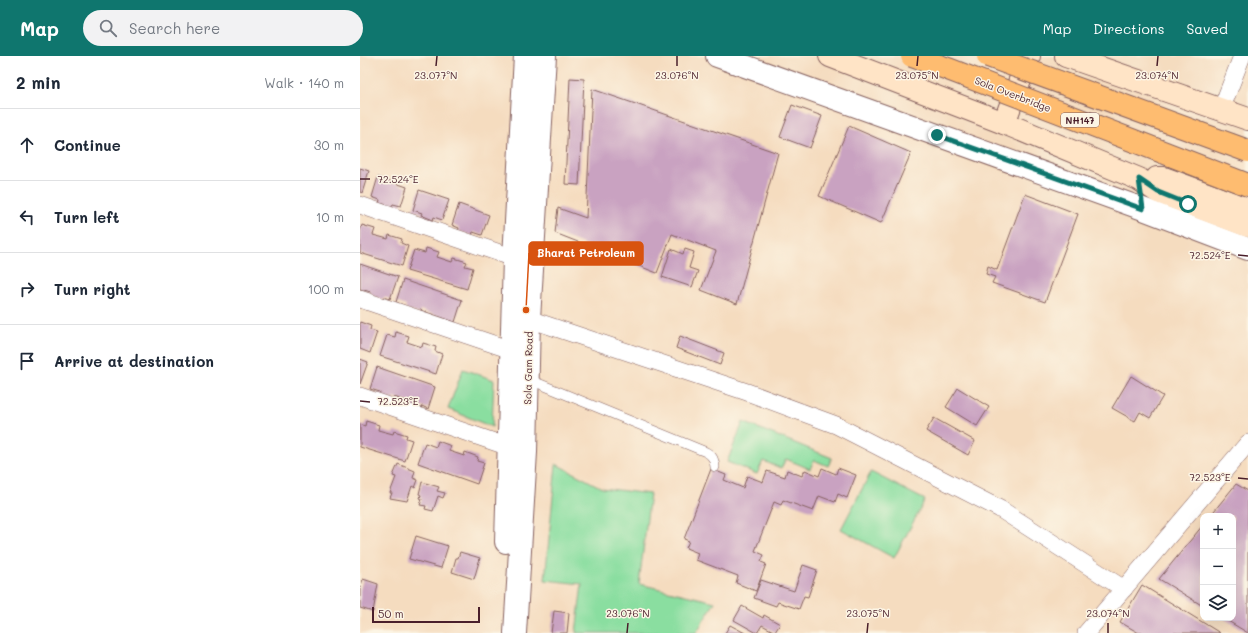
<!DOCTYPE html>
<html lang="en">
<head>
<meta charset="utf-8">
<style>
	:root { --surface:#fff; --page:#f2f2f3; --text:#1f2937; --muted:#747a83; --line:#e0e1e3; --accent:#0f766e }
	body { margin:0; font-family:Mali,sans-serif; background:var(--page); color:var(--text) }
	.controls { position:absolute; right:12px; bottom:12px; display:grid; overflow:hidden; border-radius:8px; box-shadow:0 4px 16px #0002 }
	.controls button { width:36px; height:36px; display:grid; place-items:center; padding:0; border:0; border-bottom:1px solid var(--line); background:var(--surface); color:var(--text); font:20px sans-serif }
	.scale { position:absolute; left:12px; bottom:10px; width:108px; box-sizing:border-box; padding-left:4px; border:2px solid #4a1f2b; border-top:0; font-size:11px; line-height:14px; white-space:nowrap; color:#4a1f2b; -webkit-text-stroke:3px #fcf5e5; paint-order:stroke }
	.stop { position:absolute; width:12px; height:12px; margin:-9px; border:3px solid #0f766e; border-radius:50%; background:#fff }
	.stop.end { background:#0f766e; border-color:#fff; box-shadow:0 1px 4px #0008 }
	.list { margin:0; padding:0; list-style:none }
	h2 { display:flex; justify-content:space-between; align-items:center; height:52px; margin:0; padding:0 16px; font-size:17px }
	h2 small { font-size:13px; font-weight:400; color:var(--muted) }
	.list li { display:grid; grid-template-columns:26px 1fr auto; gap:12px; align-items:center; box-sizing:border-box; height:72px; padding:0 16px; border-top:1px solid var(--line) }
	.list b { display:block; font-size:15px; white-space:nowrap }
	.list em { font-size:13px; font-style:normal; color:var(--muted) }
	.icon { flex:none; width:22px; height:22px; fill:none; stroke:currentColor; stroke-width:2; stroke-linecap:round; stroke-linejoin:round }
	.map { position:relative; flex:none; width:888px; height:577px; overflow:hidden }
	header { display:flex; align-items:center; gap:24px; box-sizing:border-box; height:56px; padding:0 20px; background:var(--accent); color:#fff }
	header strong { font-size:19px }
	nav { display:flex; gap:22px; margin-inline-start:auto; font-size:14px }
	.search { width:280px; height:36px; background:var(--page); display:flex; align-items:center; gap:10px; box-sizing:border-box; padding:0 14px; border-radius:22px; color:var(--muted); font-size:15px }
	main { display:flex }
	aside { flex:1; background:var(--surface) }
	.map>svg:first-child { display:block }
</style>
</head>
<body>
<header>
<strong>Map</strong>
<div class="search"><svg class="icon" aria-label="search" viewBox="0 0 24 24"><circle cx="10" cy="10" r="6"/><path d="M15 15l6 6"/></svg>Search here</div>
<nav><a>Map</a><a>Directions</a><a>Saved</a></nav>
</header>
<main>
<aside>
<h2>2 min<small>Walk · 140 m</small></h2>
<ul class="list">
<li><svg class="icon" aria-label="ahead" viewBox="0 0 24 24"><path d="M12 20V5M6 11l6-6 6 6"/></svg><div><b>Continue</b></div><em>30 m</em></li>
<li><svg class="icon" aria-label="left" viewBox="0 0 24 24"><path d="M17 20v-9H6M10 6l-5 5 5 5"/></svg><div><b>Turn left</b></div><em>10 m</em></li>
<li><svg class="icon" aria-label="right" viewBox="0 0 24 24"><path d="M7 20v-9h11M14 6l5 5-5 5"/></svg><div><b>Turn right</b></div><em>100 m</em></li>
<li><svg class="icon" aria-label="arrive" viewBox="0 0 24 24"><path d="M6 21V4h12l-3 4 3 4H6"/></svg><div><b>Arrive at destination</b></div></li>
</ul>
</aside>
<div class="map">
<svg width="888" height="577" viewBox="0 0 888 577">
	<rect width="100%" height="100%" fill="#fcf5e5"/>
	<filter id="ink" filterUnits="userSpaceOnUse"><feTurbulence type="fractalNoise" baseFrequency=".025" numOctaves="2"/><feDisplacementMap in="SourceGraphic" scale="8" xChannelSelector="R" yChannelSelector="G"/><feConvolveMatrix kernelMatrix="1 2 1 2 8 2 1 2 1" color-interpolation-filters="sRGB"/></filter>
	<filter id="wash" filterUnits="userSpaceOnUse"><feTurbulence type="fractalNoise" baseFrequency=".012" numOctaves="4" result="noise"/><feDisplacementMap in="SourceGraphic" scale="16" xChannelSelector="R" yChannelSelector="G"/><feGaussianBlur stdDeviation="0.9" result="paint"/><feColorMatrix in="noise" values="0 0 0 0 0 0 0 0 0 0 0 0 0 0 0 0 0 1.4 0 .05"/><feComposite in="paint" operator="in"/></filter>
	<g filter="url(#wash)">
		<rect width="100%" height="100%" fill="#f5dcbf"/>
		<g fill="#8adea0" stroke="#6a7e66">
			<polygon points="103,313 134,324 132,371 88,353"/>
			<polygon points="383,366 472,402 468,410 454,404 450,413 426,403 421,412 403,405 397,418 367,406"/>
			<polygon points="196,408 242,432 290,438 279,528 355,546 336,577 216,577 222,528 185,524"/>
			<polygon points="511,416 565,444 534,502 481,473"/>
		</g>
		<g id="blocks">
			<g fill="#c9a2c1">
				<polygon points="210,22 224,23 219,129 205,128"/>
				<polygon points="232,33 418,97 377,248 341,234 356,195 312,178 297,217 195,177 198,152 226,162"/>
				<polygon points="432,49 462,60 450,92 420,81"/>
				<polygon points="489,70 551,97 521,167 459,140"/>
				<polygon points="0,112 9,115 2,137 0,136"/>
				<polygon points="18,121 47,131 41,150 33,148 32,150 19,147 20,144 12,141"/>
				<polygon points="59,134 89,144 82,164 74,161 73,164 61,159 62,157 53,154"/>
				<polygon points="665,138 718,158 685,246 632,227 635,221 626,218 628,210 637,214"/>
				<polygon points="99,148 129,159 122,179 113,176 112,180 98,175 99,172 92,169"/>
				<polygon points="2,169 15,173 13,179 28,183 29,179 42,183 41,187 48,190 42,210 0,197 0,175"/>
				<polygon points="66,192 79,196 77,201 92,206 94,202 107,206 105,210 113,212 107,233 47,215 54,194 65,197"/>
				<polygon points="311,193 323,198 325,193 334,196 329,212 338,215 332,231 302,221"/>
				<polygon points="0,208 38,221 30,243 24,241 23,244 10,239 11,236 0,233"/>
				<polygon points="43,224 102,244 95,266 60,254 59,258 45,253 46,250 36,246"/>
				<polygon points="0,266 11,270 10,274 17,276 10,297 0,293"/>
				<polygon points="36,276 49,280 47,286 62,291 63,287 76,291 75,295 82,298 76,318 20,300 27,279 35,281"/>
				<polygon points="320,280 364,297 360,309 316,292"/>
				<polygon points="0,303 8,306 0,328"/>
				<polygon points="17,311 75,331 68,353 62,350 61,354 48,349 49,346 34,341 33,344 18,340 20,336 10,333"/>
				<polygon points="771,320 803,340 790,362 780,356 775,365 752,352"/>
				<polygon points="598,332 629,351 617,370 586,351"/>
				<polygon points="574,362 615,385 608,399 566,375"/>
				<polygon points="6,365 19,369 18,374 33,378 34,375 47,379 46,382 52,384 45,405 0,391 0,368 5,370"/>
				<polygon points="78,385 91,390 89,395 104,400 105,396 118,401 117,405 124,407 117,428 58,407 65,387 76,391"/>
				<polygon points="38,408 55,415 53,422 58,424 55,432 52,430 47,445 30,442 32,437 30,437 36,421 33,420"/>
				<polygon points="462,412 476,418 478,412 496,419 487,442 478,438 475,446 459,440 453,455 423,444 421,449 414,446 395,495 404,499 401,506 406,508 396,535 376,527 378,520 336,504 338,497 326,492 329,485 324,483 351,413 366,419 364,424 383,432 387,420 403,426 407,415 425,421 427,414 442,420 445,414 459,420"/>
				<polygon points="62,426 79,431 77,435 85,437 83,442 78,440 73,455 65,453 66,450 60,449 62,443 60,442 61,439 59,438"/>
				<polygon points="876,428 888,435 888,577 863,562 873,562 873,460 850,460"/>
				<polygon points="843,469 843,550 799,523"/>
				<polygon points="56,480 88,490 81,512 49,503"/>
				<polygon points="100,496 120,502 114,523 92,516 96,502 98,502"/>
				<polygon points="443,509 457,514 448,541 444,540 439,553 418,546 416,550 394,542 401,524 434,535"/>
				<polygon points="3,523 18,528 13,556 0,552 0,534"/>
				<polygon points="782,529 860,577 779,577 760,566"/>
				<polygon points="382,550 403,562 404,559 420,568 415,576 402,569 397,577 374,564"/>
				<polygon points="194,555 209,557 207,577 191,577"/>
				<polygon points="370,569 385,577 365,577"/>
			</g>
		</g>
	</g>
	<g filter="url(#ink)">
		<use href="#blocks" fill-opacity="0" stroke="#86615f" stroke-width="1"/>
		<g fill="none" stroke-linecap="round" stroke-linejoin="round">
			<defs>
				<path id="service" d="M168,323L346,396C353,400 354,403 355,411"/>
				<g id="minor">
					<polyline points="861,54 882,0"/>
					<polyline points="0,149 154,202"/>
					<polyline points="0,243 151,294"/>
					<polyline points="169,263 387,336 476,369 640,453 764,533"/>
					<polyline points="0,340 149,391"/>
					<polyline points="726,577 888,387"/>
				</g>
				<g id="tertiary">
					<polyline points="357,0 783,153 888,193"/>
					<polyline points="146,486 154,202 165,0"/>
					<polyline points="155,577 166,396 169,263 185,0"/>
				</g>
				<g id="secondary">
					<polyline points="470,0 644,67 779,123 798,136 888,170"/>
					<polyline points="706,0 888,63"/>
					<polyline points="644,67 669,0"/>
					<polyline points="797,122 804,122 888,153"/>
				</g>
			</defs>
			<use href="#service" stroke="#86615f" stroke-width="10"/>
			<use href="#minor" stroke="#86615f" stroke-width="18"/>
			<use href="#tertiary" stroke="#86615f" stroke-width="24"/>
			<use href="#secondary" stroke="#86615f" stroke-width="24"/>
			<use href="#service" stroke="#fff" stroke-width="9"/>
			<use href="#minor" stroke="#fff" stroke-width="17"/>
			<use href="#tertiary" stroke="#fff" stroke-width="22"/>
			<use href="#secondary" stroke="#ffe4c6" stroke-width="22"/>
			<defs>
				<g id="trunk-bridge">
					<polyline points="552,0 588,13 888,129"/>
					<polyline points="628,0 888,95"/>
				</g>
			</defs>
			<use href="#trunk-bridge" stroke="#86615f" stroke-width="24" stroke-linecap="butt"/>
			<use href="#trunk-bridge" stroke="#febc70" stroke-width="22"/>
		</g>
	</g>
	<g fill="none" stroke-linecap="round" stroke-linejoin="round" filter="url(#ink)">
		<polyline stroke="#0f766e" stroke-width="5" points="577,79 783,153 779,123 798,136 828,148"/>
	</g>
	<path fill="none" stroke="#4a1f2b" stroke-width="1.5" d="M76,10L77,0M317,10V0M557,10L558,0M797,10L798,0M0,123H10M878,199L888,200M0,345L10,346M878,422L888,423M267,577L268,567M507,577L508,567M748,577V567"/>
	<g text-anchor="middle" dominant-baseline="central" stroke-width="3" stroke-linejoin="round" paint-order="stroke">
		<rect fill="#fcf5e5" stroke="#7f5f63" stroke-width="1" x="701" y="57" width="38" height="14" rx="3"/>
		<g font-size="9" font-weight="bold" fill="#4a1f2b">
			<text x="720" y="64">NH147</text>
		</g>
		<g font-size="10" fill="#4a1f2b" stroke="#fcf5e5">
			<text transform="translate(653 38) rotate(21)">Sola Overbridge</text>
			<text transform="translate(168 312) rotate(-89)">Sola Gam Road</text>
		</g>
	</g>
	<g font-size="10" text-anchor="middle" fill="#4a1f2b" stroke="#fcf5e5" stroke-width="3" stroke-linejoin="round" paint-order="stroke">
		<text x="76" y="23">23.077°N</text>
		<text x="317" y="23">23.076°N</text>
		<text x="557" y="23">23.075°N</text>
		<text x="797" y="23">23.074°N</text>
		<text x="38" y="127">72.524°E</text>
		<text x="850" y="203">72.524°E</text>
		<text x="38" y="349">72.523°E</text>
		<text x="850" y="425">72.523°E</text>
		<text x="268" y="561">23.076°N</text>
		<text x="508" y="561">23.075°N</text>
		<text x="748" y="561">23.074°N</text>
	</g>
	<path fill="none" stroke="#d8530f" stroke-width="1.5" d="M166 254L169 197"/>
	<circle fill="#d8530f" stroke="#fcf5e5" stroke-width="1.5" cx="166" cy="254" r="4"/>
	<rect fill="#d8530f" stroke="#d8530f" stroke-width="1.5" x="169" y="186" width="114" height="23" rx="4"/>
	<g font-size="11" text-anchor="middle" font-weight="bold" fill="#fff">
		<text x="226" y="201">Bharat Petroleum</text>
	</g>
</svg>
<div class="controls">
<button>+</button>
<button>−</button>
<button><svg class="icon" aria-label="layers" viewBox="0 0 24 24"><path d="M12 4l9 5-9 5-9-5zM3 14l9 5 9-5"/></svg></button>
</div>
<div class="scale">50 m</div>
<div class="stop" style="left:828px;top:148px"></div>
<div class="stop end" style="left:577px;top:79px"></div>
</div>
</main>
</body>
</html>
